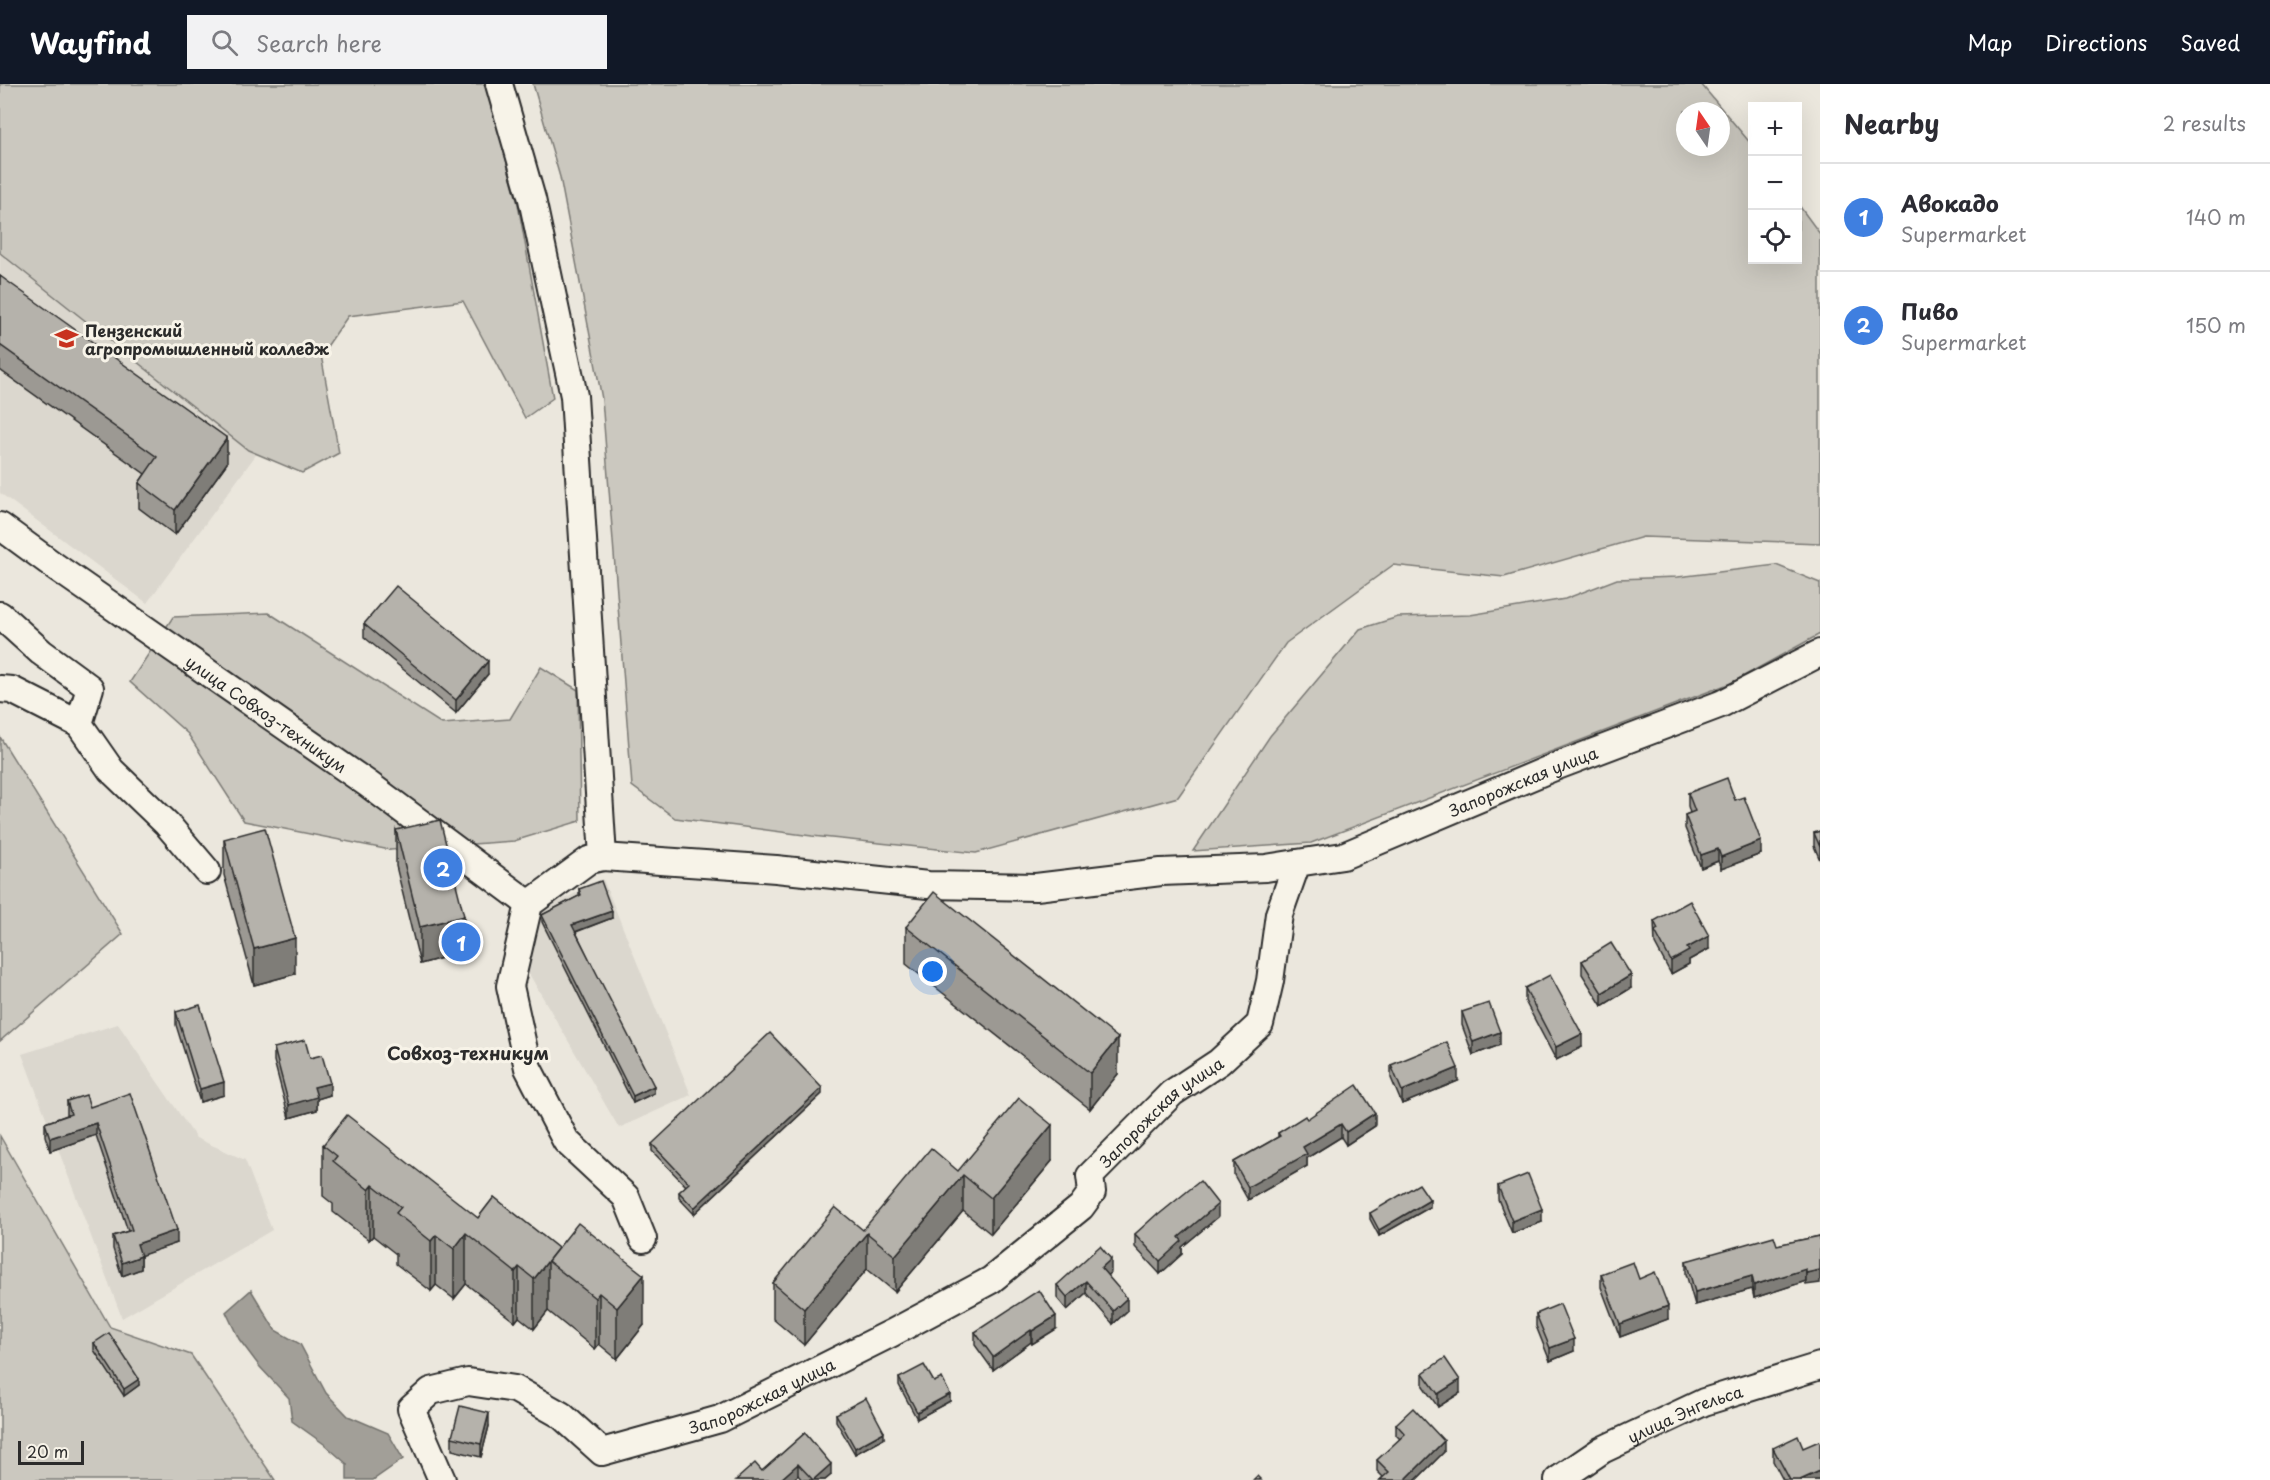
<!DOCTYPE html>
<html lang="en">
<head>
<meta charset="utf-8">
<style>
	:root { --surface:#fff; --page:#f2f2f3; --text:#2b2b33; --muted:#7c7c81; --line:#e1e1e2; --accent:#111827 }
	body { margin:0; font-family:"Playpen Sans",sans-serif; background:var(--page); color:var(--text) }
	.controls { position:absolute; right:18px; top:18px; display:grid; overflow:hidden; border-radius:0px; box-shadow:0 6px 24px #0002 }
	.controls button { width:54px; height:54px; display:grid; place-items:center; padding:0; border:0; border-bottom:2px solid var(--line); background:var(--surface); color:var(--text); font:30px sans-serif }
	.compass { position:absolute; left:1676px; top:18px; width:54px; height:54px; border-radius:50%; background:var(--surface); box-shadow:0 6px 24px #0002; rotate:347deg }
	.scale { position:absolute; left:18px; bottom:15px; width:66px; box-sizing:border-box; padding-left:6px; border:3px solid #2b2b2b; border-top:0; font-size:16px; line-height:21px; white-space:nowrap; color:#2b2b2b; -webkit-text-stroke:4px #f7f3e8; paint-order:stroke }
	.you { position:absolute; left:933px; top:888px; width:21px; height:21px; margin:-15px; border:4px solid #fff; border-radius:50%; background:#1a73e8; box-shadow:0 0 0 9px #1a73e833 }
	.badge { display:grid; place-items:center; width:39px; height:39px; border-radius:50%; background:var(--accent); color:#fff; font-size:20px; font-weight:700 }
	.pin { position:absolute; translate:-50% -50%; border:3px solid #fff; box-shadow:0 2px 6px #0006 }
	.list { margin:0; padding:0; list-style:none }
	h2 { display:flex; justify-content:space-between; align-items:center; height:78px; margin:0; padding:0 24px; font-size:26px }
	h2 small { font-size:20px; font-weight:400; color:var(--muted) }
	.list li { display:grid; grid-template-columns:39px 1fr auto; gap:18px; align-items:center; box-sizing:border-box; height:108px; padding:0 24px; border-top:2px solid var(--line) }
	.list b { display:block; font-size:22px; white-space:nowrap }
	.list p { margin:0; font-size:20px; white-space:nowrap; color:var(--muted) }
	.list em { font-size:20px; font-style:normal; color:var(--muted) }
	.icon { flex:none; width:33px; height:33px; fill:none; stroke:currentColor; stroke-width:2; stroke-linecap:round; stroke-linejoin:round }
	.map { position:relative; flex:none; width:1820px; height:1396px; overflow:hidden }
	header { display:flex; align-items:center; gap:36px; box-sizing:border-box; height:84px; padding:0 30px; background:var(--accent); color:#fff }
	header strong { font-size:28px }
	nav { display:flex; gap:33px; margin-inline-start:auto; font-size:21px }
	.search { width:420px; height:54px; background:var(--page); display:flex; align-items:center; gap:15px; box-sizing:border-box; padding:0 21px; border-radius:0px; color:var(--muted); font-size:22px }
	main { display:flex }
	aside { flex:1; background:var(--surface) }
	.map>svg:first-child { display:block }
</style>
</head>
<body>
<header>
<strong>Wayfind</strong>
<div class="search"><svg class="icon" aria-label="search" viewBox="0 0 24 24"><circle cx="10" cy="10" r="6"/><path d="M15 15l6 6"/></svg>Search here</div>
<nav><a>Map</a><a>Directions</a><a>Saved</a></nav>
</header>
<main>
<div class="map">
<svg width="1820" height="1396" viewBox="0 0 1820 1396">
	<rect width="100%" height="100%" fill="#ebe7dd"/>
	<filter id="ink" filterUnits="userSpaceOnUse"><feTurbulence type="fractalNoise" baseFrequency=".0167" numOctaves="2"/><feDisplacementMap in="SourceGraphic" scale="12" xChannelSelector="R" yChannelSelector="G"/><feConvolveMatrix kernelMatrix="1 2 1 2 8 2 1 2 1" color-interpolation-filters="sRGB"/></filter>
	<g filter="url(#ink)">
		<g fill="#dbd7ce">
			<polygon points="0,157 269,353 147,519 0,409"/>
			<polygon points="603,795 691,1011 619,1044 528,888 535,830"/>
			<polygon points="118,940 196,1054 245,1076 272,1146 122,1234 22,970"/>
		</g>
		<g fill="#cbc8bf" stroke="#7b7a75" stroke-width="1.5" fill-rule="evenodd">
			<polygon points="0,0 486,0 518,120 553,314 525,334 463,217 348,232 321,271 339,369 302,389 248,366 0,169"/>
			<path d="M533,0H1701L1752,61V176H1798V120L1820,150V459L1643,453L1504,493L1393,481L1286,559L1178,713L976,769L812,752L675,734L632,702L602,315L560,93ZM1685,27H1721V63H1685Z"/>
			<polygon points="1776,481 1820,499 1820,550 1731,599 1311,759 1193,767 1270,652 1360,545 1398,533 1470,531 1565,515 1617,495 1678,493"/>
			<polygon points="269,529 442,640 510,635 541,583 578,606 580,737 514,757 390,766 244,737 188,650 130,598 173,533"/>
			<polygon points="0,653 123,850 0,957"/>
			<polygon points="0,1052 110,1243 191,1271 275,1396 0,1396"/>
		</g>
		<polygon fill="#a29f98" stroke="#72716c" stroke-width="1.5" points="251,1206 275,1246 300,1260 326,1309 348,1332 388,1349 403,1375 373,1396 347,1396 347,1380 324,1360 292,1337 289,1314 260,1283 239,1255 226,1228"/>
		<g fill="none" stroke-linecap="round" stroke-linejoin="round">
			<defs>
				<g id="street">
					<polyline points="499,0 532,115 574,312 603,773 589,776 529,820 510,902 528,984 566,1057 626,1113 643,1155"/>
					<path id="s1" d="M0,442L56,483L368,700L529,820"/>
					<polyline points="0,531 41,568 90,604 79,640 111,686 167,740 207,787"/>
					<polyline points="0,605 12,606 79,640"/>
					<polyline points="603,773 776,785 928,801 1036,803 1161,788 1266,784 1297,779"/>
					<path id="s2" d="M442,1396L411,1325L431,1307L468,1298L515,1305L561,1331L602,1368L720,1335L892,1249L991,1196L1081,1123L1092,1108L1090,1092L1172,1009L1219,978L1260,940L1270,897L1279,830L1297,779L1343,772L1552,684L1721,620L1820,569"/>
					<path id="s3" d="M1558,1396L1602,1366L1704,1318L1820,1282"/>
				</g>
			</defs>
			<use href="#street" stroke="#2b2b2b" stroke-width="30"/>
			<use href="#street" stroke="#f7f3e8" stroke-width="26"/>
		</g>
		<g fill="#9c9993" stroke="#2b2b2b" stroke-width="1.5">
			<polygon points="0,192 227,379 175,451 139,424 139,399 145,390 0,286"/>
			<polygon points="364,540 488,590 456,629 364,553"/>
			<polygon points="1688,709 1735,716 1761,770 1721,785 1718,777 1701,784 1685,744 1685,731 1690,729 1688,722"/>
			<polygon points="396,746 464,868 420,880 396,782"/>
			<polygon points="1820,747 1820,776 1814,762 1814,749"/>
			<polygon points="224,755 295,890 254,901 224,791"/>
			<polygon points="579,805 612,834 576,848 654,1009 633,1019 542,838 542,831 579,812"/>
			<polygon points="1654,837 1709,865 1689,876 1689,880 1671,890 1655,860"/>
			<polygon points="906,843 1118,990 1090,1025 906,880"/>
			<polygon points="1582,877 1631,904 1602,922 1582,890"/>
			<polygon points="1525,904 1582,963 1556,976 1525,917"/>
			<polygon points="176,928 224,1011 200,1018 176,941"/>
			<polygon points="1462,928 1500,961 1473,971 1462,941"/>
			<polygon points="274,964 310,974 330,1011 317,1015 317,1026 289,1034 274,977"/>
			<polygon points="1391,981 1458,997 1402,1020 1391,994"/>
			<polygon points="822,1010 694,1130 679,1114 679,1108 686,1102 652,1067 652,1060"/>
			<polygon points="67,1017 90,1023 177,1159 141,1171 141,1185 122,1192 113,1165 113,1152 128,1147 96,1051 50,1067 45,1052 45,1039 67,1031"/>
			<polygon points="1307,1035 1375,1042 1346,1061 1341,1053 1307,1074 1307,1082 1248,1116 1234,1091 1234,1078 1278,1053 1278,1049"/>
			<polygon points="323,1061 478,1134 494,1113 644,1241 617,1275 599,1260 595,1265 548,1227 534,1245 519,1233 515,1238 466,1200 454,1215 436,1201 431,1207 396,1180 396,1170 373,1152 369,1156 333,1128 333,1120 323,1112"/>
			<polygon points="1052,1077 991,1150 963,1127 895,1208 867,1185 804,1261 773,1235 773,1199 863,1146 958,1087"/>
			<polygon points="1498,1102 1542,1138 1512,1149 1498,1115"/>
			<polygon points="1430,1123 1379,1152 1370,1135 1370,1129"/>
			<polygon points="1158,1131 1218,1133 1182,1163 1182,1170 1160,1190 1135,1163 1135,1150"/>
			<polygon points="1820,1152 1806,1201 1806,1197 1754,1214 1752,1205 1695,1221 1686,1190 1686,1177 1777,1161"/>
			<polygon points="1111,1188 1107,1191 1127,1227 1113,1240 1086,1209 1067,1226 1057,1214 1057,1201"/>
			<polygon points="1601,1190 1639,1195 1668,1235 1620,1253 1601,1203"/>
			<polygon points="1536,1230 1574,1267 1550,1277 1536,1242"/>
			<polygon points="1056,1245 1032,1260 1031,1258 993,1286 975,1261 975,1248"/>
			<polygon points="94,1259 139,1301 124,1312 94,1266"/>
			<polygon points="1423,1289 1460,1309 1438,1323 1423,1302"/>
			<polygon points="899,1294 934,1298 950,1317 917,1335 899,1301"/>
			<polygon points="836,1330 884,1354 855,1370 836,1337"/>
			<polygon points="1396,1340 1444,1368 1416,1396 1380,1396 1383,1393 1377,1387 1377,1376 1400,1355 1396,1351"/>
			<polygon points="489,1342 481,1373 452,1366 452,1353"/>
			<polygon points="805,1349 831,1391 825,1396 802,1396 798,1391 793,1396 736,1396 762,1387"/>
			<polygon points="1773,1364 1820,1396 1783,1396 1773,1377"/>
		</g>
		<g fill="#7f7d78" stroke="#2b2b2b" stroke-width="1.5">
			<polygon points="227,354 227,379 175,451 175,426"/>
			<polygon points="488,577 488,590 456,629 456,616"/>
			<polygon points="1761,757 1761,770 1721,785 1721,773"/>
			<polygon points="1718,765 1718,777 1701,784 1701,771"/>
			<polygon points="612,827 612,834 572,849 572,841"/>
			<polygon points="464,832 464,868 420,880 420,843"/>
			<polygon points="1709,852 1709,865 1689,876 1689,880 1671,890 1671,877 1687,864"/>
			<polygon points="295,854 295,890 254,901 254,865"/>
			<polygon points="1631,891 1631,904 1602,922 1602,909"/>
			<polygon points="1500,948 1500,961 1473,971 1473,958"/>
			<polygon points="1582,950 1582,963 1556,976 1556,963"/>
			<polygon points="1118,954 1118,990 1090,1025 1090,989"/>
			<polygon points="1458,984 1458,997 1402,1020 1402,1007"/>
			<polygon points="224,998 224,1011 200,1018 200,1005"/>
			<polygon points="330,999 330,1011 317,1015 317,1026 289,1034 289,1021 314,1003"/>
			<polygon points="654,1002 654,1009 633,1019 633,1012"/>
			<polygon points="822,1004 822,1010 694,1130 694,1124"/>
			<polygon points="1375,1029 1375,1042 1346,1061 1346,1048"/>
			<polygon points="96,1039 96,1051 50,1067 50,1054"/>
			<polygon points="1341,1040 1341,1053 1307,1074 1307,1082 1248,1116 1248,1103 1303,1063"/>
			<polygon points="1052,1041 1052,1077 991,1150 991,1114"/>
			<polygon points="963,1091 963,1127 895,1208 895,1172"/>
			<polygon points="373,1101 373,1152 369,1156 369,1106"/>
			<polygon points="1430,1116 1430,1123 1379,1152 1379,1146"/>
			<polygon points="1218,1120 1218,1133 1182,1163 1182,1170 1160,1190 1160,1177 1179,1153"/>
			<polygon points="1542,1125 1542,1138 1512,1149 1512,1137"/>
			<polygon points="177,1146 177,1159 137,1173 137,1160"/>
			<polygon points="466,1149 466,1200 454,1215 454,1165"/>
			<polygon points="867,1149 867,1185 804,1261 804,1225"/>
			<polygon points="436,1151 436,1201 431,1207 431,1157"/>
			<polygon points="141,1172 141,1185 122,1192 122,1179"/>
			<polygon points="1111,1175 1111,1188 1101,1197 1101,1184"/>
			<polygon points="548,1177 548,1227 534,1245 534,1195"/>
			<polygon points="519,1183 519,1233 515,1238 515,1188"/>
			<polygon points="1806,1185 1806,1197 1754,1214 1754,1201"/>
			<polygon points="1820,1186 1820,1199 1806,1201 1806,1189"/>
			<polygon points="644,1191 644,1241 617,1275 617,1224"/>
			<polygon points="1752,1192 1752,1205 1695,1221 1695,1208"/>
			<polygon points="1086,1197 1086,1209 1067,1226 1067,1213"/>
			<polygon points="599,1209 599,1260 595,1265 595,1214"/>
			<polygon points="1127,1214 1127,1227 1113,1240 1113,1227"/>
			<polygon points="1668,1222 1668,1235 1620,1253 1620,1240"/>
			<polygon points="1056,1232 1056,1245 1032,1260 1032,1247"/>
			<polygon points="1031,1246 1031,1258 993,1286 993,1273"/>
			<polygon points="1574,1255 1574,1267 1550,1277 1550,1264"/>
			<polygon points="139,1295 139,1301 124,1312 124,1305"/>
			<polygon points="1460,1296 1460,1309 1438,1323 1438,1310"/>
			<polygon points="950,1310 950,1317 917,1335 917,1328"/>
			<polygon points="489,1329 489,1342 481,1373 481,1360"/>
			<polygon points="884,1348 884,1354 855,1370 855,1364"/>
			<polygon points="1444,1357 1444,1368 1416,1396 1405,1396"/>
			<polygon points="798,1380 798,1391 793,1396 780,1396"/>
			<polygon points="831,1380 831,1391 825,1396 813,1396"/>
			<polygon points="1820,1387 1820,1396 1800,1396"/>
		</g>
		<g fill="#b5b2ab" stroke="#2b2b2b" stroke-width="1.5">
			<polygon points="0,192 227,354 175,426 139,399 157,373 0,261"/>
			<polygon points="396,502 488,577 456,616 364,540"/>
			<polygon points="1727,694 1735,716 1744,713 1761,757 1721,773 1718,765 1701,771 1685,731 1695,727 1688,709"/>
			<polygon points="440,736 464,832 420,843 396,746"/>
			<polygon points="265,744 295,854 254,865 224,755"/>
			<polygon points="1820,747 1820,763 1814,749"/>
			<polygon points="601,797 612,827 572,841 654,1002 633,1012 542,831 581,811 579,805"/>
			<polygon points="934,808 1118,954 1090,989 906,843"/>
			<polygon points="1690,817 1709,852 1687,864 1689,867 1671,877 1655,847 1658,845 1654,837"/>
			<polygon points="1611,859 1631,891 1602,909 1582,877"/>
			<polygon points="1550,891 1582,950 1556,963 1525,904"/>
			<polygon points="1489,919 1500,948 1473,958 1462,928"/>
			<polygon points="200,921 224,998 200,1005 176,928"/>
			<polygon points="770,949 822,1004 694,1124 679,1108 689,1099 652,1060"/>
			<polygon points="305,956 310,974 322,971 330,999 314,1003 317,1013 289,1021 274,964"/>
			<polygon points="1447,958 1458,984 1402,1007 1391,981"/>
			<polygon points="1357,1001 1375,1029 1346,1048 1341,1040 1303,1063 1307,1070 1248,1103 1234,1078 1280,1052 1278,1049 1305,1032 1307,1035"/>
			<polygon points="130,1009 177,1146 137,1160 141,1172 122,1179 113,1152 132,1146 96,1039 50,1054 45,1039 71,1030 67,1017 86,1011 90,1023"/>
			<polygon points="1019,1014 1052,1041 991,1114 963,1091 895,1172 867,1149 804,1225 773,1199 835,1123 863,1146 931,1064 958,1087"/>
			<polygon points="347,1031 478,1134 494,1113 558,1164 534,1195 519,1183 515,1188 466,1149 454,1165 436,1151 431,1157 396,1129 401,1123 373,1101 369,1106 333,1077 337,1072 323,1061"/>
			<polygon points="1528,1090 1542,1125 1512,1137 1498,1102"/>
			<polygon points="1200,1097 1218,1120 1179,1153 1182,1157 1160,1177 1135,1150 1157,1130 1158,1131"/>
			<polygon points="1419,1100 1430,1116 1379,1146 1370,1129"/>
			<polygon points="578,1139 644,1191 617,1224 599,1209 595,1214 548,1177"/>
			<polygon points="1774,1152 1777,1161 1820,1152 1820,1186 1806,1189 1806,1185 1754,1201 1752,1192 1695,1208 1686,1177"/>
			<polygon points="1100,1162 1111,1175 1101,1184 1127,1214 1113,1227 1086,1197 1067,1213 1057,1201"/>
			<polygon points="1633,1178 1639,1195 1655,1188 1668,1222 1620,1240 1601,1190"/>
			<polygon points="1039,1206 1056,1232 1032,1247 1031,1246 993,1273 975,1248"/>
			<polygon points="1560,1220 1574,1255 1550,1264 1536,1230"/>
			<polygon points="109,1249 139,1295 124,1305 94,1259"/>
			<polygon points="1445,1274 1460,1296 1438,1310 1423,1289"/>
			<polygon points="924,1281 934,1298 942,1294 950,1310 917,1328 899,1294"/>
			<polygon points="866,1314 884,1348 855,1364 836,1330"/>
			<polygon points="460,1322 489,1329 481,1360 452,1353"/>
			<polygon points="1413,1324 1444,1357 1405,1396 1380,1396 1389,1388 1377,1376 1405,1350 1396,1340"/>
			<polygon points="805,1349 831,1380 813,1396 798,1380 780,1396 736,1396 755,1379 762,1387"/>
			<polygon points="1798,1352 1803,1364 1819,1357 1820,1359 1820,1387 1800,1396 1790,1396 1773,1364"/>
			<polygon points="1257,1392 1261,1396 1253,1396"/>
		</g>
	</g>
	<defs>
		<symbol id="university-bare" viewBox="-9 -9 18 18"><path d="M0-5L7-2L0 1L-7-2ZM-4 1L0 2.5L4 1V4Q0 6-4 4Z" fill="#c8321e" stroke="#f7f3e8" stroke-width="2.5" paint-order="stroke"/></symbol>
	</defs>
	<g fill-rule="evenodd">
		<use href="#university-bare" x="50" y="238" width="33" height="33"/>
	</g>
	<g text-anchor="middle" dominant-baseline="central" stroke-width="6" stroke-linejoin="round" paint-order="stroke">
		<g font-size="16" font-weight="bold" fill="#2b2b2b" stroke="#f7f3e8" text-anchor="start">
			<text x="85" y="246">Пензенский<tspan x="85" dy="18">агропромышленный колледж</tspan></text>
		</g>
		<g font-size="16" fill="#2b2b2b" stroke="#f7f3e8">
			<text stroke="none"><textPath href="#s1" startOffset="326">улица Совхоз-техникум</textPath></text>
			<text stroke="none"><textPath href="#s2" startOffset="1512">Запорожская улица</textPath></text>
			<text stroke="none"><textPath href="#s2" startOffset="972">Запорожская улица</textPath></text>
			<text stroke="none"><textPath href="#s2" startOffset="468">Запорожская улица</textPath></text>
			<text stroke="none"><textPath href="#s3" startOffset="144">улица Энгельса</textPath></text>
		</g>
		<g font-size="18" font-weight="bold" fill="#2b2b2b" stroke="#f7f3e8">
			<text x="468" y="968">Совхоз-техникум</text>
		</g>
	</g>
</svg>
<div class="controls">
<button>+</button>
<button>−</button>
<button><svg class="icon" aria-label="locate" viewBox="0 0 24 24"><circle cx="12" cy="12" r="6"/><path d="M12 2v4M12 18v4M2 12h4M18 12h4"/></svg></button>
</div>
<svg class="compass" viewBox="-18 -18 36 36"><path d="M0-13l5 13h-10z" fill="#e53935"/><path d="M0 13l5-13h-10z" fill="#7c7c81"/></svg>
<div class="scale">20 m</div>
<div class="you"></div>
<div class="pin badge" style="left:461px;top:858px;background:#3f7fe0">1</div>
<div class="pin badge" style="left:443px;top:784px;background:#3f7fe0">2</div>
</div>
<aside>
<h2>Nearby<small>2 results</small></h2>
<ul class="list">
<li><span class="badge" style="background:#3f7fe0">1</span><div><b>Авокадо</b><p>Supermarket</p></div><em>140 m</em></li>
<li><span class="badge" style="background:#3f7fe0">2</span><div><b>Пиво</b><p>Supermarket</p></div><em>150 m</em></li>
</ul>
</aside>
</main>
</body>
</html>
